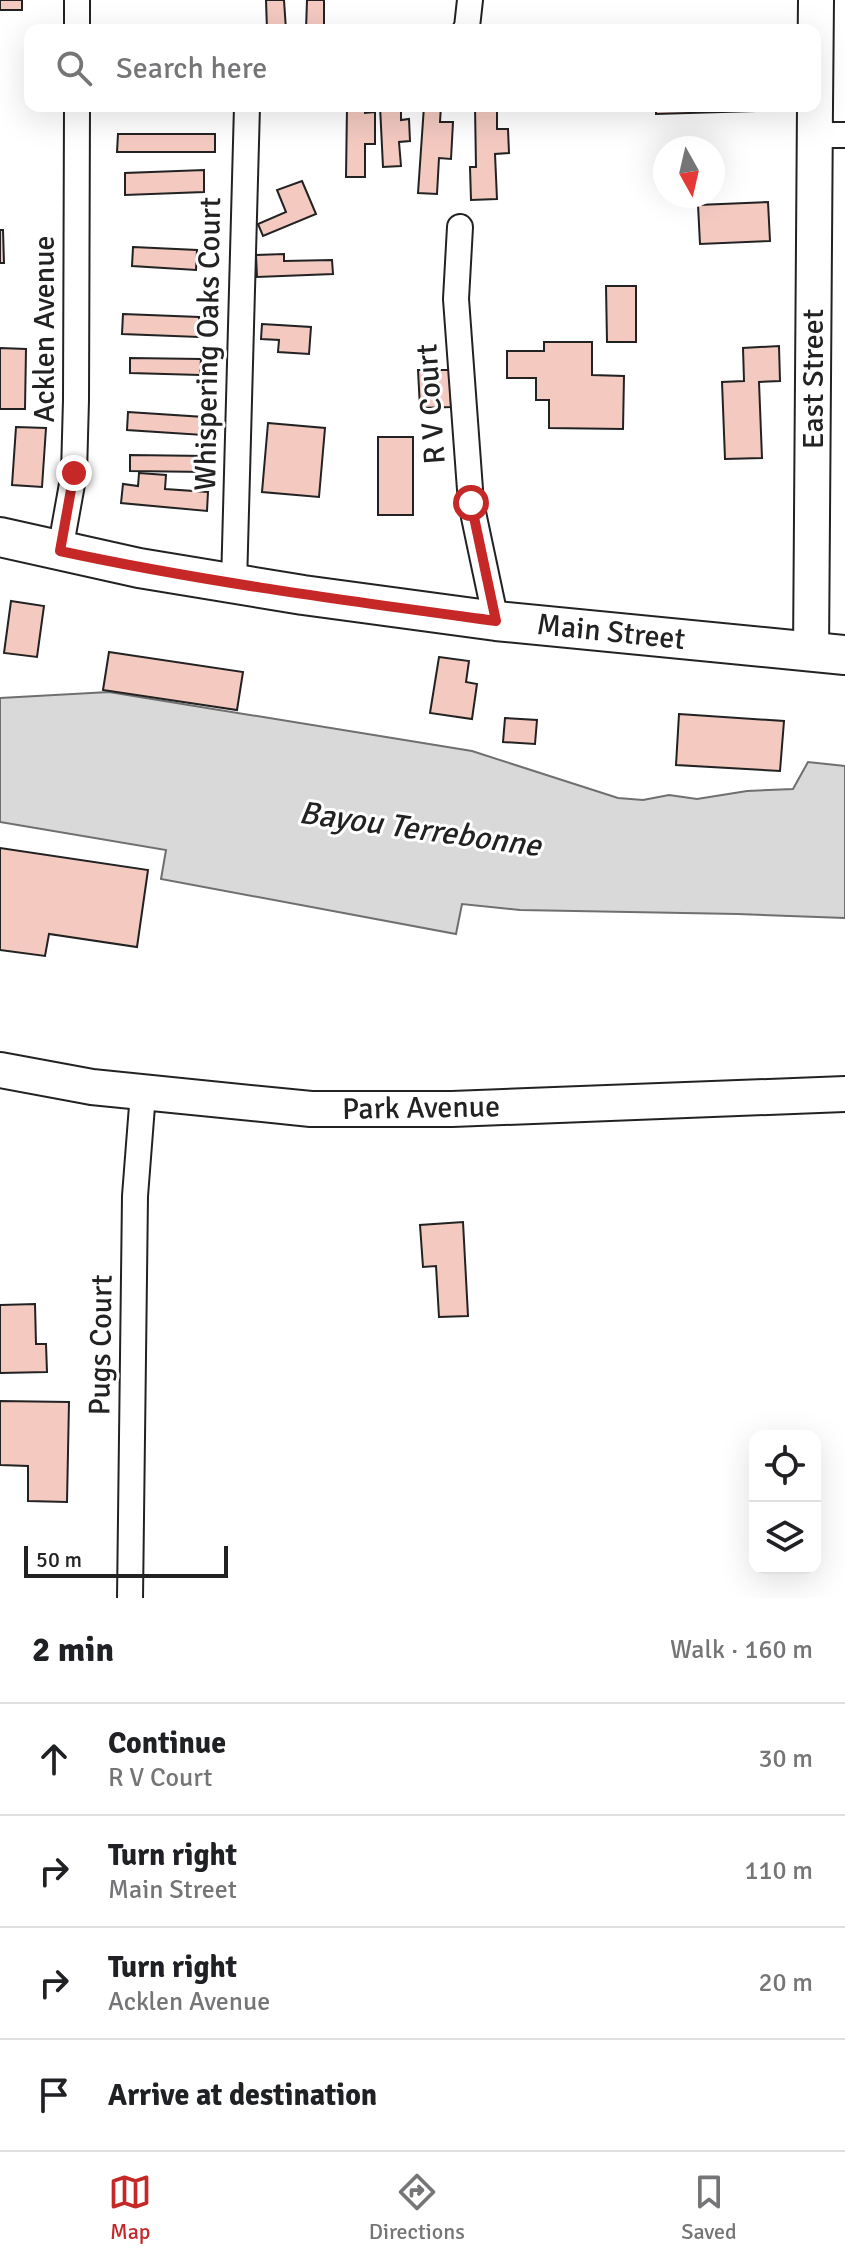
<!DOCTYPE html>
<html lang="en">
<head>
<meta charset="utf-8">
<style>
	:root { --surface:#fff; --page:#f6f6f6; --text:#202124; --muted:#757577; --line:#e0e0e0; --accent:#c62828 }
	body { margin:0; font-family:Signika,sans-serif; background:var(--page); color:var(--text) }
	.controls { position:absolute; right:24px; bottom:24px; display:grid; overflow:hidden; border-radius:16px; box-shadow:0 8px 32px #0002 }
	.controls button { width:72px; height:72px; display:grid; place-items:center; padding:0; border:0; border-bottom:2px solid var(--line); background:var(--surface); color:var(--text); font:40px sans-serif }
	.compass { position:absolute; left:653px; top:136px; width:72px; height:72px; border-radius:50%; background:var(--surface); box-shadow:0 8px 32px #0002; rotate:172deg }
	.scale { position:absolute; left:24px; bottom:20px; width:204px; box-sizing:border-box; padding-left:8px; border:4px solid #222; border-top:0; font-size:22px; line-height:28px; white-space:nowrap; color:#222; -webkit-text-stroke:6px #fff; paint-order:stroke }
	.stop { position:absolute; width:24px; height:24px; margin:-18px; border:6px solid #c62828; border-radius:50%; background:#fff }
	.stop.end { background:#c62828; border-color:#fff; box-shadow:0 2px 8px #0008 }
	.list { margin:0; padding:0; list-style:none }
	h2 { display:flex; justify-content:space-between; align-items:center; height:104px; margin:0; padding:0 32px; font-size:34px }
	h2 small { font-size:26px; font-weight:400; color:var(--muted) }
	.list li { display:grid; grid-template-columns:52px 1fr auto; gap:24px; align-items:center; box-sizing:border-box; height:112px; padding:0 32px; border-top:2px solid var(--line) }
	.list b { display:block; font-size:30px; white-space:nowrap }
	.list p { margin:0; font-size:26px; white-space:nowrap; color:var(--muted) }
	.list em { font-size:26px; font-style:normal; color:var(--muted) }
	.icon { flex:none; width:44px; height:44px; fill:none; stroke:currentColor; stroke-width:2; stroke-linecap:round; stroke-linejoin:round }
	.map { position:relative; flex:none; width:845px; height:1598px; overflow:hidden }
	.search { position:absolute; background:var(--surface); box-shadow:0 8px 32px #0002; left:24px; right:24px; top:24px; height:88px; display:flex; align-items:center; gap:20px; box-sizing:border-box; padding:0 28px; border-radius:16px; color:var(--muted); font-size:30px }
	.sheet { height:552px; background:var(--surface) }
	nav { display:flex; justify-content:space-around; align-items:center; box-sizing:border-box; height:112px; border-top:2px solid var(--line); background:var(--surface); font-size:22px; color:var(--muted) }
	nav a { display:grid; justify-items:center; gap:4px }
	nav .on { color:var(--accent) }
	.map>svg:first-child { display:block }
</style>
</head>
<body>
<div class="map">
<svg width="845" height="1598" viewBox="0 0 845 1598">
	<rect width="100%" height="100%" fill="#fff"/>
	<polygon fill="#d9d9d9" stroke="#6f6f6f" stroke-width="2" points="109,692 472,751 618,798 643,800 669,795 697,799 747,791 793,789 808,762 845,766 845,918 738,914 520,910 462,904 456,934 161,879 166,850 0,822 0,698"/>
	<g fill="#f3c9c0" stroke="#222" stroke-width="2">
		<rect x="0" y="0" width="22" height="10"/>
		<polygon points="266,0 284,0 286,30 267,30"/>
		<polygon points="307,0 324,0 324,30 306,30"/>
		<polygon points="347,106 365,106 365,113 375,112 375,144 365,144 365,177 346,177"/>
		<polygon points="380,106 401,106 401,120 409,119 410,141 399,142 401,166 383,167"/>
		<polygon points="424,106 441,106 440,122 453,122 451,159 439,158 437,194 418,193"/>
		<polygon points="475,106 497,106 497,129 508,129 509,153 495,154 497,199 471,200 470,167 476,167"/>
		<polygon points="656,106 754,106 755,111 656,114"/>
		<polygon points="118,134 215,134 215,152 117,152"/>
		<polygon points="204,170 204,192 125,195 125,173"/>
		<polygon points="302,181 316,214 263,236 258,224 286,212 277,190"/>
		<polygon points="768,202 770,241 700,244 698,205"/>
		<polygon points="0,230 3,230 4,263 0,263"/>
		<polygon points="133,247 197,250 196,270 132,266"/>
		<polygon points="284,254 284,261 332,260 333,274 257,277 256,255"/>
		<polygon points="606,286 636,286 636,342 607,342"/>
		<polygon points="123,314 199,317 199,337 122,334"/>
		<polygon points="262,324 311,327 309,354 278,352 279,340 261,339"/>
		<polygon points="544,342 592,342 592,375 624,376 623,429 549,428 549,400 536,400 536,378 507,378 507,351 544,351"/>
		<polygon points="779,346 780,381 759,382 762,458 725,459 722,382 744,381 743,348"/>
		<polygon points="0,348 26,349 25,409 0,409"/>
		<polygon points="130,358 201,359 200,375 130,373"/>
		<polygon points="418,370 450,370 451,407 420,408"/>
		<polygon points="128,412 204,417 203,435 127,430"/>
		<polygon points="268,423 325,428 319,497 262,492"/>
		<polygon points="16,427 46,428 42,487 12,485"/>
		<rect x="378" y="437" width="35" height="78"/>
		<polygon points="130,455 207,456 206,472 130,471"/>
		<polygon points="139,473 166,475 165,489 208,492 207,511 121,503 123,484 138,486"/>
		<polygon points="11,601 44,606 37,657 4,653"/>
		<polygon points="109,652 243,672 237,710 103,690"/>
		<polygon points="439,657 469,661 466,682 477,684 472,719 430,713"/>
		<polygon points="679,714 784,721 780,771 676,765"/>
		<polygon points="505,718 537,720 535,744 503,742"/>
		<polygon points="0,848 148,870 137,947 49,934 45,956 0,950"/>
		<polygon points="463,1222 468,1316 439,1317 436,1266 423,1267 420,1225"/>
		<polygon points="35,1304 36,1344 46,1344 47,1372 0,1373 0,1305"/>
		<polygon points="0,1401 69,1402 67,1502 28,1501 28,1466 0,1465"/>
	</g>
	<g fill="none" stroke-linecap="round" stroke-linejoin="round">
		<defs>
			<g id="street">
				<polyline points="77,30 77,0"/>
				<polyline points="465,30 467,27 470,0"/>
				<polyline points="815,135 845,135"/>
				<polyline points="460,227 456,299 471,503 496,621"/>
				<polyline points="60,551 74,473 76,400 77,106"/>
				<polyline points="234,584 247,106"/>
				<polyline points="130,1598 135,1196 143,1093"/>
			</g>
			<g id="secondary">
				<polyline points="815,105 816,0"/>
				<polyline points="811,653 815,106"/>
				<polyline points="0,1070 92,1087 311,1109 452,1109 845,1094"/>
			</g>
			<polyline id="primary" points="0,537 139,568 303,595 496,621 845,655"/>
		</defs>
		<use href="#street" stroke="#222" stroke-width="28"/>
		<use href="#secondary" stroke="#222" stroke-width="38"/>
		<use href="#primary" stroke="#222" stroke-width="42"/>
		<use href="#street" stroke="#fff" stroke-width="24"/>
		<use href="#secondary" stroke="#fff" stroke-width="34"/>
		<use href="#primary" stroke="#fff" stroke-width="38"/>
	</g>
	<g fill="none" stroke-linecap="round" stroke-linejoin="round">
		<path stroke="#c62828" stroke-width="10" d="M74,473L60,551C204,582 350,601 496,621L471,503"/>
	</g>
	<g text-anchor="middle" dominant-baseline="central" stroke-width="6" stroke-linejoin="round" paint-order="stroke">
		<g font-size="30" fill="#222" stroke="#fff">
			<text transform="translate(44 329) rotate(-90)">Acklen Avenue</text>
			<text transform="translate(208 344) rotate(-89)">Whispering Oaks Court</text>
			<text transform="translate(813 379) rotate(-90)">East Street</text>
			<text transform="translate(431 404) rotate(-94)">R V Court</text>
			<text transform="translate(611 632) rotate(6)">Main Street</text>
			<text transform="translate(421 1108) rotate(-1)">Park Avenue</text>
			<text transform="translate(101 1345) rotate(-89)">Pugs Court</text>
		</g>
		<g font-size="32" font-style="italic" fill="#222" stroke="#fff">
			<text transform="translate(420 829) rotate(8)">Bayou Terrebonne</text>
		</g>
	</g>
</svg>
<div class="controls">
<button><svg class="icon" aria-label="locate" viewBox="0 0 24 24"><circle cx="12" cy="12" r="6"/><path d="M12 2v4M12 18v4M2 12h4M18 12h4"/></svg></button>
<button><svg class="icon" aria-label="layers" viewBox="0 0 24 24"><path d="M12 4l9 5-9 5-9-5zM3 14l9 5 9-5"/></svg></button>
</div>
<svg class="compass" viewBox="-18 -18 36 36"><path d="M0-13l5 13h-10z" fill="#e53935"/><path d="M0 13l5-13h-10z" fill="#757577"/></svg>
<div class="scale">50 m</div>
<div class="stop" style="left:471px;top:503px"></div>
<div class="stop end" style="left:74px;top:473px"></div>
<div class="search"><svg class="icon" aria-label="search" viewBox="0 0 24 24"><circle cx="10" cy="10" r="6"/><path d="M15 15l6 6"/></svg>Search here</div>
</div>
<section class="sheet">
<h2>2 min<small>Walk · 160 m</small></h2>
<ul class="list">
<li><svg class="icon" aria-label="ahead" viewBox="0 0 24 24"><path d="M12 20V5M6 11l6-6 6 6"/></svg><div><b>Continue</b><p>R V Court</p></div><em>30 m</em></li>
<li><svg class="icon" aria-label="right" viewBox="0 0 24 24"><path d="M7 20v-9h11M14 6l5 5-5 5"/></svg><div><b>Turn right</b><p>Main Street</p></div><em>110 m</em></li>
<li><svg class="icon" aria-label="right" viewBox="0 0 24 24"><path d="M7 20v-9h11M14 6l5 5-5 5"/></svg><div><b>Turn right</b><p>Acklen Avenue</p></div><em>20 m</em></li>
<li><svg class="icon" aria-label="arrive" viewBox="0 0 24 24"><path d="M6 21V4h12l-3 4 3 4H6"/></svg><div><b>Arrive at destination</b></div></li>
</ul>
</section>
<nav>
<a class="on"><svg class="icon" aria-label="map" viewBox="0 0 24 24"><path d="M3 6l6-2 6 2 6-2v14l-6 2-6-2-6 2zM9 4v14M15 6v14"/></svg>Map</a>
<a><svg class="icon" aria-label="directions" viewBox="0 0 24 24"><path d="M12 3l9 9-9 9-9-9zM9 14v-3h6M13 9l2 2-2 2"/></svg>Directions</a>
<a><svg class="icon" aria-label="saved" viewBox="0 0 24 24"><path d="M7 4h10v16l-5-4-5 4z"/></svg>Saved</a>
</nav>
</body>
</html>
